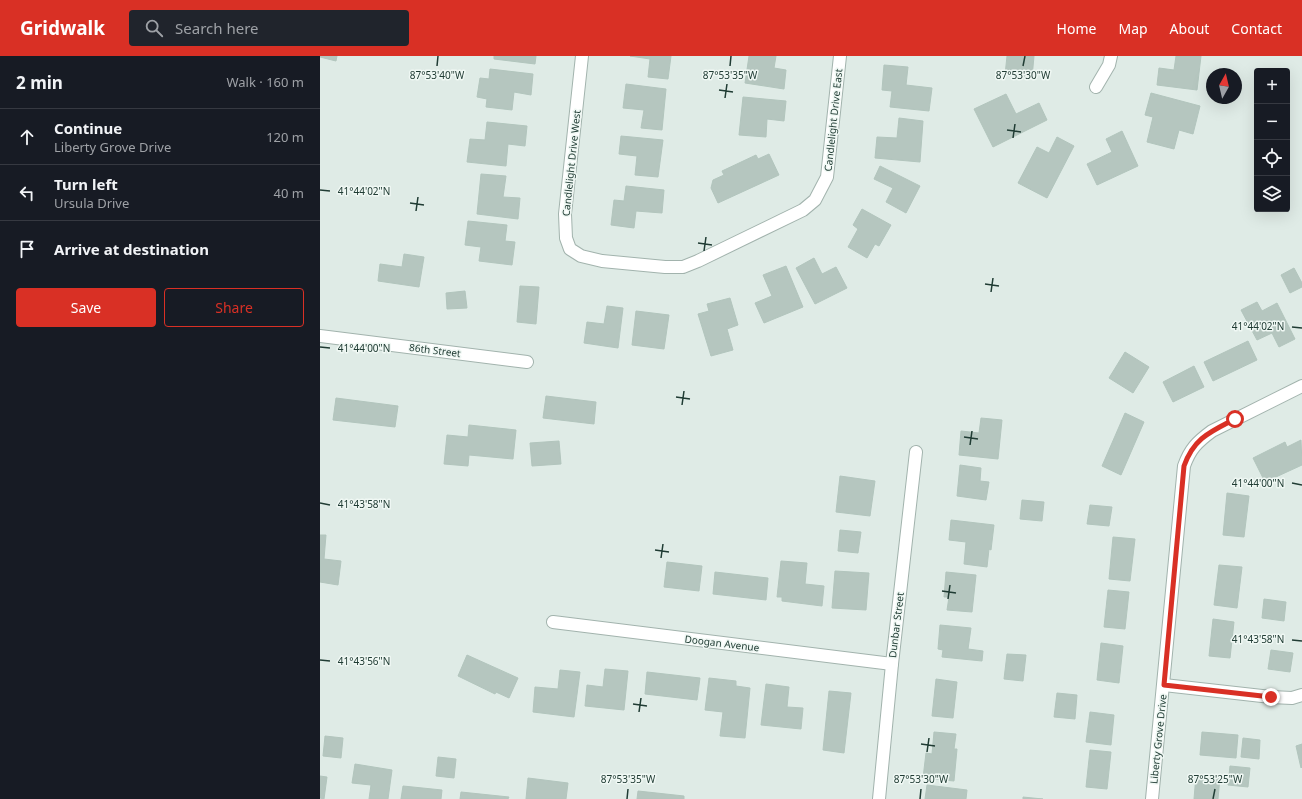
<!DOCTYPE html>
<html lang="en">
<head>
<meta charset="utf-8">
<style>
	:root { --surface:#171b24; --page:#20242c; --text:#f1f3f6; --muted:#9ea1a6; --line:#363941; --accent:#d93025 }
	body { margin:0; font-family:"Noto Sans",sans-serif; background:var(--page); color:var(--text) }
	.controls { position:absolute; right:12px; top:12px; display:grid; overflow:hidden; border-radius:4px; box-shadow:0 4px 16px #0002 }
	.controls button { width:36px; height:36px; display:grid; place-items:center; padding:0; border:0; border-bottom:1px solid var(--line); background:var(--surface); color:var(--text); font:20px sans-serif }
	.compass { position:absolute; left:886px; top:12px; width:36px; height:36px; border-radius:50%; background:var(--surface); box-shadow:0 4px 16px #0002; rotate:8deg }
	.stop { position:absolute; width:12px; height:12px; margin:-9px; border:3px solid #d93025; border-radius:50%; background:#fff }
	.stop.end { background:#d93025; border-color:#fff; box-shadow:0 1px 4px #0008 }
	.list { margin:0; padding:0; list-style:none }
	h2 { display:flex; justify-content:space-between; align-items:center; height:52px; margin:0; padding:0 16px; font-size:17px }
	h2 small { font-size:13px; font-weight:400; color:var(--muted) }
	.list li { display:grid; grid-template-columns:26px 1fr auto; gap:12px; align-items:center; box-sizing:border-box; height:56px; padding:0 16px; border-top:1px solid var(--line) }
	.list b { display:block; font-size:15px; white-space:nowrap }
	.list p { margin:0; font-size:13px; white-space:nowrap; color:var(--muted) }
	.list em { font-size:13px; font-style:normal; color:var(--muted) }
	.actions { display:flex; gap:8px; padding:12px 16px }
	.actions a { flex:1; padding:9px 0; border:1px solid var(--accent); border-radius:4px; text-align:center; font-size:14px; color:var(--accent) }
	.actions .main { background:var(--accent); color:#fff }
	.icon { flex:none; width:22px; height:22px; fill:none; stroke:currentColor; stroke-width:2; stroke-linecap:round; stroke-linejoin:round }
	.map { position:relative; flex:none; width:982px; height:743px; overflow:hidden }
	header { display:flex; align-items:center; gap:24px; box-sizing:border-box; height:56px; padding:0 20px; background:var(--accent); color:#fff }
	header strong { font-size:19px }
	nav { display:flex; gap:22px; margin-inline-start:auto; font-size:14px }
	.search { width:280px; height:36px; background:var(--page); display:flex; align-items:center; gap:10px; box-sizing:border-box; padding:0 14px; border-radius:4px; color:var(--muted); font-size:15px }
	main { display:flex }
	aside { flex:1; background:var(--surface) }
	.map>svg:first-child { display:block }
</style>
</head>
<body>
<header>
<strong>Gridwalk</strong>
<div class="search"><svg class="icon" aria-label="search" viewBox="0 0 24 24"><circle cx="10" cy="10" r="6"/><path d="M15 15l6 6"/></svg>Search here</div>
<nav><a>Home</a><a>Map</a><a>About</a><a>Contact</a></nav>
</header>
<main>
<aside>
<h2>2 min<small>Walk · 160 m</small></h2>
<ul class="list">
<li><svg class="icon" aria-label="ahead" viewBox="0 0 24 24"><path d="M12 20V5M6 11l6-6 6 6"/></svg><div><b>Continue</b><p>Liberty Grove Drive</p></div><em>120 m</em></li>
<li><svg class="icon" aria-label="left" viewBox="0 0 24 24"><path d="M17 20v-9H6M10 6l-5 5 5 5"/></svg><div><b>Turn left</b><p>Ursula Drive</p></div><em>40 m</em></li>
<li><svg class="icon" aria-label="arrive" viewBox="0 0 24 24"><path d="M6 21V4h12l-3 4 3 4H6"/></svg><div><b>Arrive at destination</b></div></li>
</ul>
<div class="actions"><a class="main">Save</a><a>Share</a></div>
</aside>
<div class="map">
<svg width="982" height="743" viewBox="0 0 982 743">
	<rect width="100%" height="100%" fill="#dfebe6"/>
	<g fill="#b5c6bf" stroke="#b2c5bd">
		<polygon points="0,0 17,0 16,5 0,1"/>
		<polygon points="174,0 216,0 215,8 174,3"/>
		<polygon points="310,0 351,0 348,23 328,21 330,3"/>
		<polygon points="429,0 456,0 454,12 466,14 464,33 425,27"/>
		<polygon points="687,0 714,0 712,22 685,19"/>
		<polygon points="856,0 881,0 877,34 837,29 839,12 854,14"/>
		<polygon points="564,9 588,11 586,29 612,32 609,55 570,51 572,35 562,34"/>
		<polygon points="170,13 213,18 211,39 194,36 192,54 166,51 167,43 157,41 160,22 169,23"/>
		<polygon points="306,28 346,33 342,74 321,72 324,54 303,52"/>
		<polygon points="831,37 880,50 873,78 859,74 854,93 827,86 833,61 825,59"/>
		<polygon points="686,38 696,58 719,47 727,64 673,91 654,53"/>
		<polygon points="423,41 466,45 464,65 447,63 446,81 419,79"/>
		<polygon points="579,62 603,65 600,106 555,102 557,81 577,82"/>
		<polygon points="167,66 207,70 205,90 188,88 186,110 147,106 150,83 165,84"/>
		<polygon points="802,75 818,110 777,129 767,108 792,96 786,83"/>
		<polygon points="301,80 343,84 338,121 315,119 317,100 299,98"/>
		<polygon points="737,81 754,90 727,142 698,127 717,91 729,97"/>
		<polygon points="449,98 459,119 398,147 391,132 393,124 404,119 402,115 436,99 438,103"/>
		<polygon points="560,110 600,130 586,157 566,146 573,132 554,123"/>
		<polygon points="161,118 186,120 183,141 200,142 198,163 157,158"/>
		<polygon points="306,130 344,134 342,157 316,155 314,172 291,169 294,144 304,145"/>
		<polygon points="542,153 571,169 559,190 555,188 547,202 528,191 538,173 533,169"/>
		<polygon points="148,165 187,169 185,185 195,186 192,209 159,205 161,191 145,189"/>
		<polygon points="84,198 104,201 99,231 58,225 60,208 82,211"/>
		<polygon points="494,202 502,218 516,211 527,232 495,248 476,212"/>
		<polygon points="466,210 483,251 444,267 435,247 452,240 443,219"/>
		<polygon points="974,212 982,227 982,231 970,237 961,219"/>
		<polygon points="200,230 219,231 216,268 197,266"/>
		<polygon points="145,235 147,252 127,253 126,237"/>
		<polygon points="410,242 418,269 407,273 413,294 391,300 378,258 389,255 387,248"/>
		<polygon points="937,246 942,255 957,247 975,283 959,291 952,277 937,284 921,254"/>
		<polygon points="287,250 303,252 298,292 264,287 267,266 284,268"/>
		<polygon points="316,255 349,259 344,293 312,289"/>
		<polygon points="928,285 937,304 893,325 884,306"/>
		<polygon points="805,296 829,311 813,337 789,322"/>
		<polygon points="874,310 884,331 853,346 843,326"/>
		<polygon points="226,340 276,346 274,368 223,362"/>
		<polygon points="16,342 78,350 75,371 13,364"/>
		<polygon points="805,357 824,366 801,419 782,410"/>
		<polygon points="661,362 682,364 678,403 639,399 641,375 659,377"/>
		<polygon points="149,369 196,374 193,403 149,399 148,410 124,408 127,379 148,381"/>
		<polygon points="981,384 982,409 945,426 933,402 965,386 967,391"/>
		<polygon points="239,385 241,408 212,410 210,387"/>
		<polygon points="640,409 661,412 660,425 669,426 666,444 637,440"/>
		<polygon points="520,420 555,425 550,460 516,456"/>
		<polygon points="907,437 929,440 924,481 903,479"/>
		<polygon points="702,444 724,446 722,465 700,463"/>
		<polygon points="770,449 792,451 789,470 767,468"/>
		<polygon points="631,464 674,469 671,494 669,493 667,511 644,508 646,486 629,484"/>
		<polygon points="520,474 541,476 538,497 518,495"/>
		<polygon points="0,479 6,479 4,503 21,505 18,529 0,526"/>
		<polygon points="793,481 815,483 810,525 789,523"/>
		<polygon points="461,505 487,507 485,528 504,530 502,550 462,545 462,541 457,541"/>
		<polygon points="347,506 382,510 379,535 344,531"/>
		<polygon points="899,509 922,511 917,552 894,549"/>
		<polygon points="515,515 549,517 546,554 512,552"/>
		<polygon points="395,516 448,522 446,544 393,538"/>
		<polygon points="626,516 656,519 652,556 627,554 629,541 624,541"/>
		<polygon points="788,534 809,536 805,573 784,571"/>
		<polygon points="944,543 966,546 964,565 942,562"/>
		<polygon points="893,563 914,566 910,602 889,600"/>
		<polygon points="620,569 651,572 648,593 663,595 662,605 622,601 623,594 618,593"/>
		<polygon points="781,587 803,590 799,627 777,624"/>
		<polygon points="951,594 973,597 970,616 948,613"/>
		<polygon points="687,598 706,599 703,625 684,623"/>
		<polygon points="147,599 198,622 189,642 176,636 175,638 138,620"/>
		<polygon points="285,613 308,615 304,654 265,650 267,629 283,631"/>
		<polygon points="240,614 260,616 254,661 213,656 215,631 238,633"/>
		<polygon points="327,616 380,622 377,644 325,638"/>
		<polygon points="389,622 416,625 416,630 430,632 425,682 400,680 403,656 385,654"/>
		<polygon points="616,623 637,626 633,662 612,660"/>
		<polygon points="446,628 469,631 467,651 483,652 481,673 441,669"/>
		<polygon points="509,635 531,637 524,697 503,694"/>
		<polygon points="737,637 757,639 755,663 734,661"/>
		<polygon points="770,656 794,659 791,689 766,686"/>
		<polygon points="614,676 636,678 634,693 637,693 634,725 603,722 606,697 612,698"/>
		<polygon points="882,676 918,679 916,702 880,699"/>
		<polygon points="5,680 23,682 21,702 3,700"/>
		<polygon points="923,682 940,684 939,703 921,701"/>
		<polygon points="982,688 982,711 981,712 976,690"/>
		<polygon points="770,694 791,696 787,733 766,731"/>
		<polygon points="118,701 136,703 134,722 116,720"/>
		<polygon points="35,708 72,714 68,743 49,743 51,729 32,727"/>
		<polygon points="910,710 930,712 928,731 908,729"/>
		<polygon points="876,719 900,721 898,743 874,743"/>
		<polygon points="0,720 7,721 4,743 0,742"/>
		<polygon points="208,722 248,727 246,743 206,743"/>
		<polygon points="607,729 647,734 646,743 605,743"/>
		<polygon points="83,730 122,734 121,743 81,743"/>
		<polygon points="318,735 364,740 364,743 317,743"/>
		<polygon points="141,736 189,741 188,743 140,743"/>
		<polygon points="703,741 723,743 703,743"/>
	</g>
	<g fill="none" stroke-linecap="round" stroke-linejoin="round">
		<defs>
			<g id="minor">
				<polyline points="262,0 245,158 246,182 250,193 261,200 282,205 345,211 363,211 378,205 483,154 495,144 507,121 520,0"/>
				<polyline points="776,31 789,9 791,0"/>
				<polyline points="0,280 207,306"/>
				<polyline points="233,566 572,608"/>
				<polyline points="844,629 951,641 972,642 982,639"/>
				<polyline points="559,743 572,608 596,396"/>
				<path d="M832,743L864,410C870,393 877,386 892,375L982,330"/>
			</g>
		</defs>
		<use href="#minor" stroke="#a2b3ad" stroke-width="14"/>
		<use href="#minor" stroke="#fff" stroke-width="12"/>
	</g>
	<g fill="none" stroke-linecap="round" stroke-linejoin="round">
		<path stroke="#d93025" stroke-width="5" d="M915,363C890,376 874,382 864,410L844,629L951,641"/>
	</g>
	<path fill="none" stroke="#203c34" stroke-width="1.5" d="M117,10L118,0M410,10L411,0M703,10L705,0M399,34L413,36M405,42L407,28M687,74L701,76M693,82L695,68M0,134L10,135M90,147L104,149M96,155L98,141M378,187L392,189M384,195L386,181M665,228L679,230M671,236L673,222M972,271L982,272M0,291L10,292M356,341L370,343M362,349L364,335M644,381L658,383M650,389L652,375M972,427L982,429M0,447L10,449M335,494L349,496M341,502L343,488M622,535L636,537M628,543L630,529M972,584L982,585M0,604L10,605M313,648L327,650M319,656L321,642M601,688L615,690M607,696L609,682M307,743L308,733M600,743L601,733M893,743L895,733"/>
	<g text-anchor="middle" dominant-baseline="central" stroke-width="3" stroke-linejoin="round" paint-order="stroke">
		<g font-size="10" fill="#203c34" stroke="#f0f8f4">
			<text transform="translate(513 64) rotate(-84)">Candlelight Drive East</text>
			<text transform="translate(251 107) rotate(-84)">Candlelight Drive West</text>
			<text transform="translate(115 294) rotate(7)">86th Street</text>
			<text transform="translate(576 569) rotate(-83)">Dunbar Street</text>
			<text transform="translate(402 587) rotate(7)">Doogan Avenue</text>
			<text transform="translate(838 683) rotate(-84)">Liberty Grove Drive</text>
		</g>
	</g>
	<g font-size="10" text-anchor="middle" fill="#203c34" stroke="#f0f8f4" stroke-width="3" stroke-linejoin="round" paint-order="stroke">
		<text x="117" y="23">87°53'40"W</text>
		<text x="410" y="23">87°53'35"W</text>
		<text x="703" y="23">87°53'30"W</text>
		<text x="44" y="139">41°44'02"N</text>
		<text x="938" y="274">41°44'02"N</text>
		<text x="44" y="296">41°44'00"N</text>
		<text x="938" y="431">41°44'00"N</text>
		<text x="44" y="452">41°43'58"N</text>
		<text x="938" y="587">41°43'58"N</text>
		<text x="44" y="609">41°43'56"N</text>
		<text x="308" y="727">87°53'35"W</text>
		<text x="601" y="727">87°53'30"W</text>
		<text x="895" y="727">87°53'25"W</text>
	</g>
</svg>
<div class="controls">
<button>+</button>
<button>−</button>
<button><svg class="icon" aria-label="locate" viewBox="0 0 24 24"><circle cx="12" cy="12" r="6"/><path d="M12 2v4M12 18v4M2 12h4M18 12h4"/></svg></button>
<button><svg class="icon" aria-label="layers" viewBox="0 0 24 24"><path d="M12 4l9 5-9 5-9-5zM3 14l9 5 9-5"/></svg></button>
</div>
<svg class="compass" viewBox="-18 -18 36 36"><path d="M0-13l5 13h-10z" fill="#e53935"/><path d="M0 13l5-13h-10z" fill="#9ea1a6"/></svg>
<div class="stop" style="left:915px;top:363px"></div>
<div class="stop end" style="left:951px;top:641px"></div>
</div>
</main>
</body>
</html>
